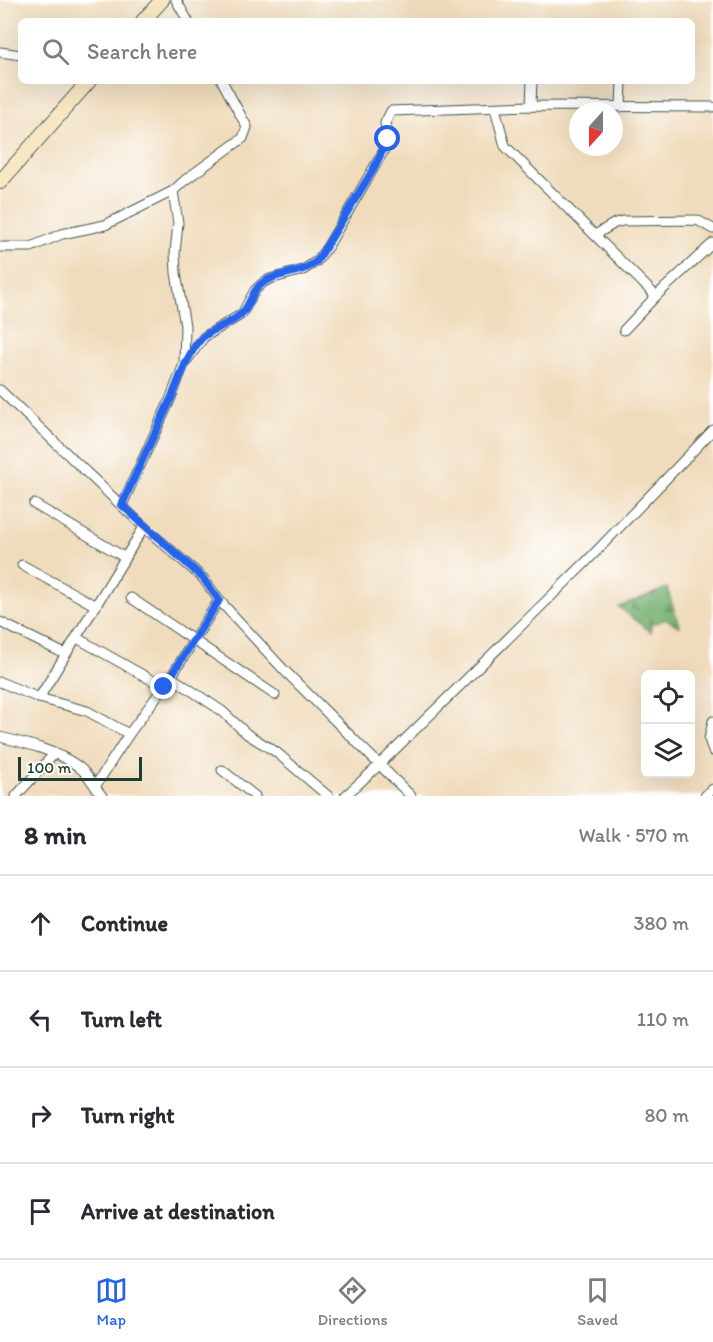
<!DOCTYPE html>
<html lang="en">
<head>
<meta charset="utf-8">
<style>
	:root { --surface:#fff; --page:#f7f7f7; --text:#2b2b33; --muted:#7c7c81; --line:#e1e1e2; --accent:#2563eb }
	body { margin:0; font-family:Itim,sans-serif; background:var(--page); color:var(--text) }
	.controls { position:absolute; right:18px; bottom:18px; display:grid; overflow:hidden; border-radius:9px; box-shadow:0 6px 24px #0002 }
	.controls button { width:54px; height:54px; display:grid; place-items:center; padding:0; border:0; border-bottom:2px solid var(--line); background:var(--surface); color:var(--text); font:30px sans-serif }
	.compass { position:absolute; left:569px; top:102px; width:54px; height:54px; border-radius:50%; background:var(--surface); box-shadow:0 6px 24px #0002; rotate:201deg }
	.scale { position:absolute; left:18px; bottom:15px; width:124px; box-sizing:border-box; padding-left:6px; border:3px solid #1f3d34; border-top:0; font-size:16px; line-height:21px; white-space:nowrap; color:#1f3d34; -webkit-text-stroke:4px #fff; paint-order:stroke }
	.stop { position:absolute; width:18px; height:18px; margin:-14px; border:4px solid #2563eb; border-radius:50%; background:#fff }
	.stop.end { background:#2563eb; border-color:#fff; box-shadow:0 2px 6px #0008 }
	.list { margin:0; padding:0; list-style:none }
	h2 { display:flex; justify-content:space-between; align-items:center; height:78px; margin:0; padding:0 24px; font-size:26px }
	h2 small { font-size:20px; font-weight:400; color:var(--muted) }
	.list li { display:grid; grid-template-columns:39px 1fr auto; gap:18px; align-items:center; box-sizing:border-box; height:96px; padding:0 24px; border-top:2px solid var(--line) }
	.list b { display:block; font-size:22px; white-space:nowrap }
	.list em { font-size:20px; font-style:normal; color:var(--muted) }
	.icon { flex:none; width:33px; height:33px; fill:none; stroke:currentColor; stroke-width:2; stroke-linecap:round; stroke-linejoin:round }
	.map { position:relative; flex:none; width:713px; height:796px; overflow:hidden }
	.search { position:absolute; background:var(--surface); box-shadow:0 6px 24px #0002; left:18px; right:18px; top:18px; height:66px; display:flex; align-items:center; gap:15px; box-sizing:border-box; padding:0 21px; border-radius:9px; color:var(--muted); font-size:22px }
	.sheet { height:462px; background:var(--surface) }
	nav { display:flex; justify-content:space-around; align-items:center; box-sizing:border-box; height:84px; border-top:2px solid var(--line); background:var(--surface); font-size:16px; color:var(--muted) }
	nav a { display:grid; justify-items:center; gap:3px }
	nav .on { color:var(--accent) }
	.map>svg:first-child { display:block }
</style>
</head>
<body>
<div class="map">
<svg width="713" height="796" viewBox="0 0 713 796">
	<defs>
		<pattern id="forest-firs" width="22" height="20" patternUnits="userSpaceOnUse" patternTransform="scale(1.5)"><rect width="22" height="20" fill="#74b070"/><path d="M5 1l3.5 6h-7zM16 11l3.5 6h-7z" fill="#5f905d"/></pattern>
	</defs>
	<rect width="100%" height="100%" fill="#fff"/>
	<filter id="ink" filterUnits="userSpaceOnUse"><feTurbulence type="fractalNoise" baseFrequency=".0167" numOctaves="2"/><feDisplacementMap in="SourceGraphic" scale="12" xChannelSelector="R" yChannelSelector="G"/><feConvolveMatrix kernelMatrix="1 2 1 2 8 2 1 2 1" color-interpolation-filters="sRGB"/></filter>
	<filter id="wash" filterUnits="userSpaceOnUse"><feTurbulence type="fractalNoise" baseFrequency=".008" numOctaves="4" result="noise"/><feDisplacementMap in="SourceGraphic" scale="24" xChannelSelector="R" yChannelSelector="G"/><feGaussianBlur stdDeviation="1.35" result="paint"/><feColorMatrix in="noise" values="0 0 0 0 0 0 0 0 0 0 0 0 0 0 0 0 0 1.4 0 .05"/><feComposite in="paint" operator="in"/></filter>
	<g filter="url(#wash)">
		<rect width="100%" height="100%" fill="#f0dcbc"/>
		<polygon fill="url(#forest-firs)" stroke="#4a7652" stroke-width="1.5" points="667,588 679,626 666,619 651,624 651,632 619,607"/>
	</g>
	<g filter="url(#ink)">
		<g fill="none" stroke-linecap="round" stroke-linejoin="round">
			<defs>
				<g id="street">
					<polyline points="176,0 188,21"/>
					<polyline points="0,52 21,55"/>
					<polyline points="531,106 532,81"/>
					<polyline points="621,107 622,81"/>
					<polyline points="495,108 505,146 656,296"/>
					<polyline points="595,235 615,223 623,221 697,220 713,229"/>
					<polyline points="0,247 31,247 62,234 105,225 173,191"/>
					<polyline points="624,330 656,296 713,243"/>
					<polyline points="184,364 204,337 242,314 255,290 264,282 270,279 303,270 317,261 328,246 383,152 388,139 385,123 391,111 531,106 713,107"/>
					<polyline points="0,390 144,527 203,578 219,600 284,670 411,796"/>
					<polyline points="34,504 124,557"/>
					<polyline points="122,505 170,400 184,364 185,326 176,273 175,253 178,223 173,191 185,180 243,138 247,127 222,81"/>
					<polyline points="22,565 96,606"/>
					<polyline points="131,598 275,695"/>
					<polyline points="0,622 65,654"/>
					<polyline points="77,638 164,687"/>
					<polyline points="171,677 222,711 247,734 276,752 328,796"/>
					<polyline points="0,682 39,698 87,711 129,734 96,785"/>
					<polyline points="39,698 144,527"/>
					<polyline points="713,721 709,739 713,751"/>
					<polyline points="129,734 171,677 219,600"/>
					<path d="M0,737C25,743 58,751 79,767C89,775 94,786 102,796"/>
					<polyline points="222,770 255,796"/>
					<polyline points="16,796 55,753"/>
					<polyline points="345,796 375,769 585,563 713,430"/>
					<polyline points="705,796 713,789"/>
				</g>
				<g id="secondary">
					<polyline points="143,21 162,0"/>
					<polyline points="0,182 89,81"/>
				</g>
			</defs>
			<use href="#street" stroke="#3e5548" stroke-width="11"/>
			<use href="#secondary" stroke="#3e5548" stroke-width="16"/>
			<use href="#street" stroke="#fff" stroke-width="9"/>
			<use href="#secondary" stroke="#f9e7c3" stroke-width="14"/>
		</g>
	</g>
	<g fill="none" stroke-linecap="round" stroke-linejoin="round" filter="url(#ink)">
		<path stroke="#2563eb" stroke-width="8" d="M164,687L219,600L203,578L122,505C137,470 154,436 170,401C180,380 185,358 200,340C211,327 230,326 242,313C250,306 251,294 259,286C275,271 300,276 317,261L373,170L388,139"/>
	</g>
</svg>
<div class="controls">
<button><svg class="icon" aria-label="locate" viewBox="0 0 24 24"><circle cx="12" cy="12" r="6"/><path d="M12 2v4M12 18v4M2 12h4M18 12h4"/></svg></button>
<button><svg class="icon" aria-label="layers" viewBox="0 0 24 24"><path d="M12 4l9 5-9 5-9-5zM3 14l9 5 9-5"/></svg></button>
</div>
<svg class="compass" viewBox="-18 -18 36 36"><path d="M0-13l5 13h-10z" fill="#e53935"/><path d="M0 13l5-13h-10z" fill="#7c7c81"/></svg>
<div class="scale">100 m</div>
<div class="stop" style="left:388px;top:139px"></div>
<div class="stop end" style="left:164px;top:687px"></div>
<div class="search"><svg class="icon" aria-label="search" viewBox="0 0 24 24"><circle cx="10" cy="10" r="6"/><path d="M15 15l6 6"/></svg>Search here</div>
</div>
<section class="sheet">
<h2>8 min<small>Walk · 570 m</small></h2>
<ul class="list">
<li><svg class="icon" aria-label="ahead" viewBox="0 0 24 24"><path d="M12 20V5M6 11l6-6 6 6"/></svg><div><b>Continue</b></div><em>380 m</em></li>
<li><svg class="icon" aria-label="left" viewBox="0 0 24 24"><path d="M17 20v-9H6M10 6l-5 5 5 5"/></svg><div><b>Turn left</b></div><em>110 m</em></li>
<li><svg class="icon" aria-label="right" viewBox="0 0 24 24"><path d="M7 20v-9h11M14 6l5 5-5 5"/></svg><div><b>Turn right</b></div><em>80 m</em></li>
<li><svg class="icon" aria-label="arrive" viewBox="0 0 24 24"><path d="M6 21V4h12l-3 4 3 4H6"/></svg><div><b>Arrive at destination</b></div></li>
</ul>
</section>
<nav>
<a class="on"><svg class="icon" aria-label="map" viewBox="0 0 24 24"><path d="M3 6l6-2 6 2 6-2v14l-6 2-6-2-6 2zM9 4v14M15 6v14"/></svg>Map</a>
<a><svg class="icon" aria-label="directions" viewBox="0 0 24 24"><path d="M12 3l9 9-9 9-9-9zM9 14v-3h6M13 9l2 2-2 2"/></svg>Directions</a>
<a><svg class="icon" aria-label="saved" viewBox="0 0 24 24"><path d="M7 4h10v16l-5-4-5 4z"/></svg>Saved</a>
</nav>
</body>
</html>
